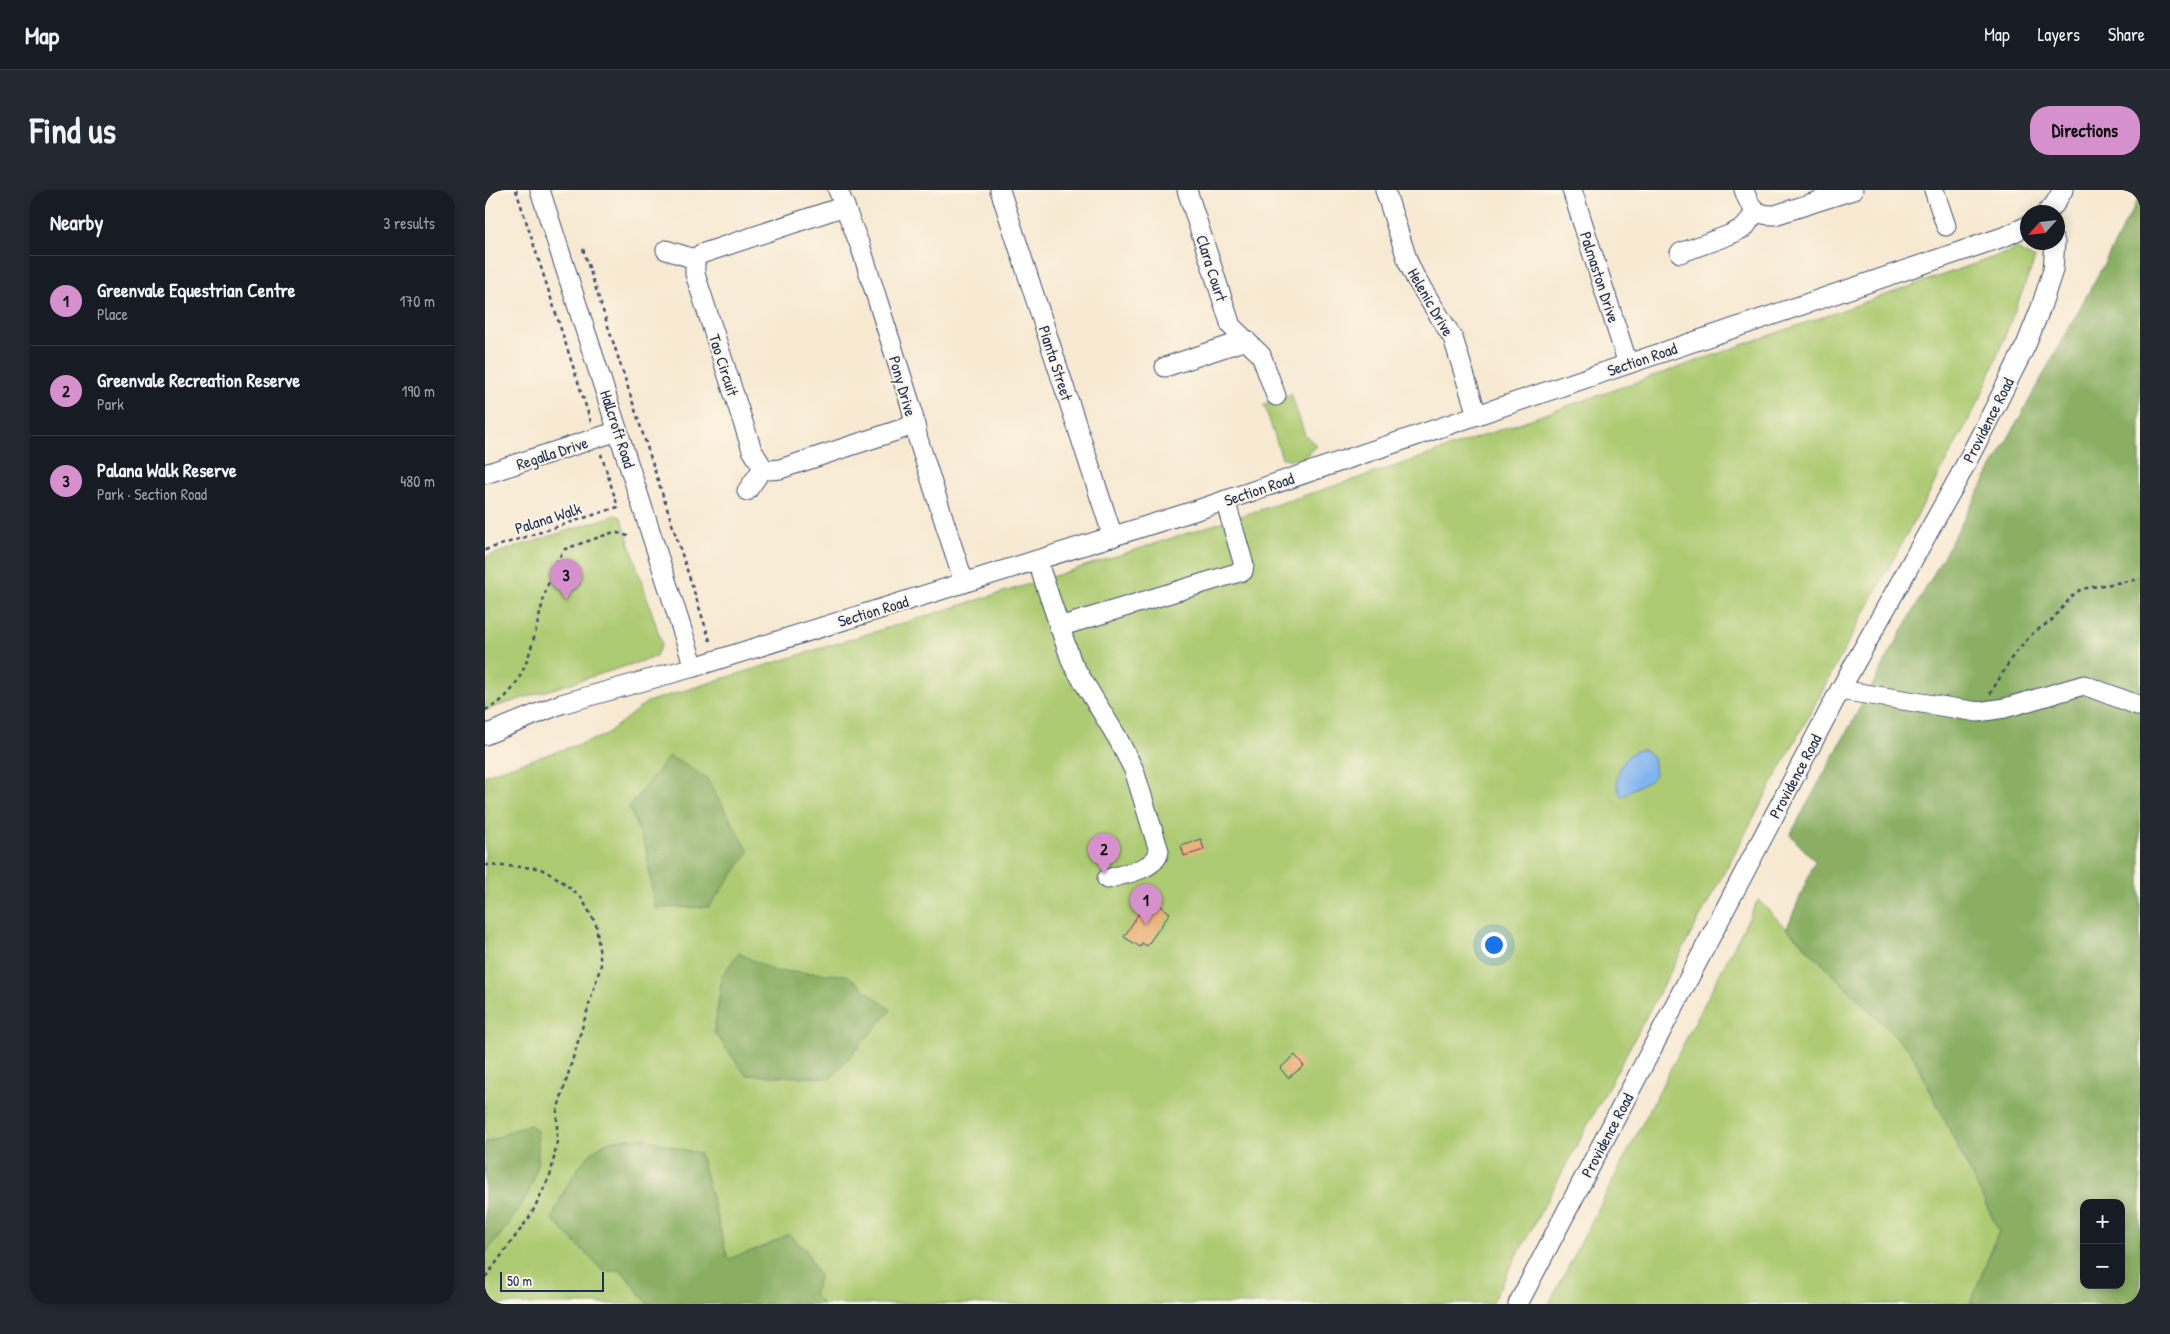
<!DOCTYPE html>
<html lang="en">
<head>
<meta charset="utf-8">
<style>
	:root { --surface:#171b24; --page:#242831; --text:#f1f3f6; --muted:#9ea1a6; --line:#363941; --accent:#d690ce }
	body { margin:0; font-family:"Patrick Hand",sans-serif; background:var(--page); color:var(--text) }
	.controls { position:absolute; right:15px; bottom:15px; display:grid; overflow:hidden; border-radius:10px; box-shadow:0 2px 12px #0003 }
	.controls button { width:45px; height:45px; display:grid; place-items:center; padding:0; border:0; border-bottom:1px solid var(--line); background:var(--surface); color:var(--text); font:25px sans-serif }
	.compass { position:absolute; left:1535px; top:15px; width:45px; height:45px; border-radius:50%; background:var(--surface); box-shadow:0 2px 12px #0003; rotate:243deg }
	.scale { position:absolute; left:15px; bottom:12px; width:104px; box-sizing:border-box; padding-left:5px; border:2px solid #1b2f5e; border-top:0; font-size:14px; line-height:18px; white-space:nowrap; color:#1b2f5e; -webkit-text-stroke:4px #fcf5e5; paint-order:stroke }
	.you { position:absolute; left:1008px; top:754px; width:18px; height:18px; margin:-12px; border:4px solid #fff; border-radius:50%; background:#1a73e8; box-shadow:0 0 0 8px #1a73e833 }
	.badge { display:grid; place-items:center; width:32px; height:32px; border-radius:50%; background:var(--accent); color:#111; font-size:16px; font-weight:700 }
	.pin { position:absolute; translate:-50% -41px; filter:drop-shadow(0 1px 2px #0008) }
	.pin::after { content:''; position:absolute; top:26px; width:18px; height:15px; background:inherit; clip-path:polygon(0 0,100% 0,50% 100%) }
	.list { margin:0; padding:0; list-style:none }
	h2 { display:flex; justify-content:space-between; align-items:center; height:65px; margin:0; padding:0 20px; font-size:21px }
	h2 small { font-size:16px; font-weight:400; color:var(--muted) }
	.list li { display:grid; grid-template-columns:32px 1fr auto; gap:15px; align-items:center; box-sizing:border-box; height:90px; padding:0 20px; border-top:1px solid var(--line) }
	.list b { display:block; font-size:19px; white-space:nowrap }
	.list p { margin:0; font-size:16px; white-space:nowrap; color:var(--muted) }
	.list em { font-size:16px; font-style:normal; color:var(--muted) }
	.map { position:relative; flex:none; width:1655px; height:1114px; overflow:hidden; border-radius:20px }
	header { display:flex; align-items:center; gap:30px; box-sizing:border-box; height:70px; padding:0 25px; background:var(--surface); border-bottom:1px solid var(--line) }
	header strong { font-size:24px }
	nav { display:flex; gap:28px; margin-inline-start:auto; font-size:18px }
	.intro { display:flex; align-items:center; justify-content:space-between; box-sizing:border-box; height:120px; padding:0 30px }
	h1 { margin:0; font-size:35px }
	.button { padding:12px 22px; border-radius:20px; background:var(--accent); color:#111; font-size:18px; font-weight:700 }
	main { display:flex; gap:30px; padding:0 30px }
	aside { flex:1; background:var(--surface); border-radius:20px; box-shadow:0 2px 12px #0003 }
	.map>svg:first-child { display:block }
</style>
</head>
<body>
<header>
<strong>Map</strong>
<nav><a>Map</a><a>Layers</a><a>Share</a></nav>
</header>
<div class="intro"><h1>Find us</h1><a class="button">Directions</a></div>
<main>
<aside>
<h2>Nearby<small>3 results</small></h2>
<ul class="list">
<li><span class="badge">1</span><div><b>Greenvale Equestrian Centre</b><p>Place</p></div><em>170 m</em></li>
<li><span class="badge">2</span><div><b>Greenvale Recreation Reserve</b><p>Park</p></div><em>190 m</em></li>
<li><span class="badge">3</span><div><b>Palana Walk Reserve</b><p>Park · Section Road</p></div><em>480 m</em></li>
</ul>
</aside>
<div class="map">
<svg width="1655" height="1114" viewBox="0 0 1655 1114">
	<rect width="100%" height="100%" fill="#fcf5e5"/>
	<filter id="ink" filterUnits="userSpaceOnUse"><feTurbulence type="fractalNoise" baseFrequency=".02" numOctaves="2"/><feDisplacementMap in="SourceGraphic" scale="10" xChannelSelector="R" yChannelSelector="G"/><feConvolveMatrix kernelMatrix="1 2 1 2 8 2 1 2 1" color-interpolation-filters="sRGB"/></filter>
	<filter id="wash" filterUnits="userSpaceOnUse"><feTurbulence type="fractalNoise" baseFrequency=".0096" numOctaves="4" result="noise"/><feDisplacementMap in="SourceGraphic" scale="20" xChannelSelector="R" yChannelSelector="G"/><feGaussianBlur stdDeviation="1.12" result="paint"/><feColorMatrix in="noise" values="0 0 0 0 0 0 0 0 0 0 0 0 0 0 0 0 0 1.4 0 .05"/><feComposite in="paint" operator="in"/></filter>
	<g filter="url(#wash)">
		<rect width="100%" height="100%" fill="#f7e9d2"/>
		<g fill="#adcb72" stroke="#647d68">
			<polygon points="1532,59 1550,69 1496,207 1006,1114 0,1114 0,585 119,546 162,512 538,396 917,274"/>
			<polygon points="806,204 820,245 832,256 825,261 817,271 797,268 779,214"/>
			<polygon points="131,325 136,327 177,454 170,467 0,520 0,367"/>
			<polygon points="1273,710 1427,863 1514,1041 1531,1114 1064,1114"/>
		</g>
		<g fill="#8aaf64" stroke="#526f61" fill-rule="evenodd">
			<path d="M1655,5V1114H1485L1514,1041L1427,863L1302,738L1330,671L1305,645L1619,74ZM1599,1013H1636V1095H1599Z"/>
			<polygon points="184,566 221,587 264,662 224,717 170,718 161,659 144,617"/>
			<polygon points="254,763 289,781 362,785 406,820 346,888 261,885 229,842 237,785"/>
			<path d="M45,935L52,941C59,996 32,1024 0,1064V953L29,940Z"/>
			<path d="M157,948L215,964L243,1069L283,1055L303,1044L321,1060L334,1087L329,1105L338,1114H163L136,1080L119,1082L67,1029C77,1003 96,963 123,952C132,948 147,949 157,948Z"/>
		</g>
		<path fill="#82b5ef" stroke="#4e72a6" d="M1154,560H1159L1168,567L1170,584C1165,594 1159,593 1150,598C1144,600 1143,605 1137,607C1125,593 1136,564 1154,560Z"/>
		<g id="blocks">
			<g fill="#edb179">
				<polygon points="716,649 719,660 699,666 696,655"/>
				<polygon points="664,707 685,723 662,756 657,753 655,757 639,747"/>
				<polygon points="810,865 819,876 803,888 795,878"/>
			</g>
		</g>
	</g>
	<g filter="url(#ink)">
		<use href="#blocks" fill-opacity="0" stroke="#3c4b6f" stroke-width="1"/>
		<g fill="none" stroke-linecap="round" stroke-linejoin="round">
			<defs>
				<g id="minor">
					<polyline points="55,0 209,477"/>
					<polyline points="353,0 376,58 426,216 433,249 479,393"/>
					<polyline points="515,0 628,347"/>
					<polyline points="702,0 746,136 776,165 791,206"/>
					<polyline points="900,0 923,72 931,89 968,148 992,225"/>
					<polyline points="1087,0 1143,174"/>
					<path d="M1259,0C1265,18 1271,26 1290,25L1368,0"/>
					<polyline points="1449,0 1461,36"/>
					<polyline points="360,16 216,64 210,69 210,84 267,260 278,278 285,280 295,279 429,235"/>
					<polyline points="1562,22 1569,15 1578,0"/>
					<polyline points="181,60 210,69"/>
					<polyline points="1195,63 1244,45 1260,37 1271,21"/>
					<polyline points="680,177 761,150"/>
					<polyline points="0,284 133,241"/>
					<polyline points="262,301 278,278"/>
					<path d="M552,370L587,473L632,547L649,580L674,661C671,680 637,684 622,689"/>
					<polyline points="574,437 758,381 759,375 740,310"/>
					<polyline points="1355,500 1493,522 1520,518 1599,495 1655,516"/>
					<polyline points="0,545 76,514 209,477 709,321 1521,46 1542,36"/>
					<polyline points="1033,1114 1355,500 1473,289 1510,217 1541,155 1555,120 1568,80 1570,52"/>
				</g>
			</defs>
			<use href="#minor" stroke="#3c4b6f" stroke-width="21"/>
			<g stroke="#3c4b6f" stroke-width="2.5" stroke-dasharray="4 4" stroke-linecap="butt">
				<polyline points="31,0 106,232"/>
				<polyline points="98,59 226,454"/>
				<polyline points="0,360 133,317 116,264"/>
				<polyline points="1505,504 1529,464 1548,443 1567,430 1587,406 1596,399 1655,389"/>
				<path d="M0,520C58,497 46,403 80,359L129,342L143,346"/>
				<polyline points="0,675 54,678 74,689 96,707 111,734 116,775 72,921 72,952 66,983 46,1025 0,1088"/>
			</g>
			<use href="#minor" stroke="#fff" stroke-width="19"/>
		</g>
	</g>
	<g text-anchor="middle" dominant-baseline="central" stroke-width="4" stroke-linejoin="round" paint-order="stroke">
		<g font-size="16" fill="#1b2f5e" stroke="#fcf5e5">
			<text transform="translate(727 78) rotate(72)">Clara Court</text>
			<text transform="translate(1115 87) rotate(72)">Palmaston Drive</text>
			<text transform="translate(946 112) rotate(60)">Helenic Drive</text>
			<text transform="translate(1157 169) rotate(-19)">Section Road</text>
			<text transform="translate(571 173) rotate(72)">Pianta Street</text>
			<text transform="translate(239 175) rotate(72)">Tao Circuit</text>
			<text transform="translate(418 196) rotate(74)">Pony Drive</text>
			<text transform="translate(1503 230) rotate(-63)">Providence Road</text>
			<text transform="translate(133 239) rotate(72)">Hallcroft Road</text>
			<text transform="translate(67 263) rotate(-18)">Regalla Drive</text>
			<text transform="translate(774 299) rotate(-19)">Section Road</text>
			<text transform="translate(63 328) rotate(-18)">Palana Walk</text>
			<text transform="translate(388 421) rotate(-17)">Section Road</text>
			<text transform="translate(1310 586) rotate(-62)">Providence Road</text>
			<text transform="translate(1122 945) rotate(-62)">Providence Road</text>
		</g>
	</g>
</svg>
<div class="controls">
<button>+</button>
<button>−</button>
</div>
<svg class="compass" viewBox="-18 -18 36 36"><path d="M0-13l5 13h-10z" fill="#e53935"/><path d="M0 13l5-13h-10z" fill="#9ea1a6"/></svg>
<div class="scale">50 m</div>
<div class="you"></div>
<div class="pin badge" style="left:661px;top:735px">1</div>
<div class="pin badge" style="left:619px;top:684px">2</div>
<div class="pin badge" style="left:81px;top:410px">3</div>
</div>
</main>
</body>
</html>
